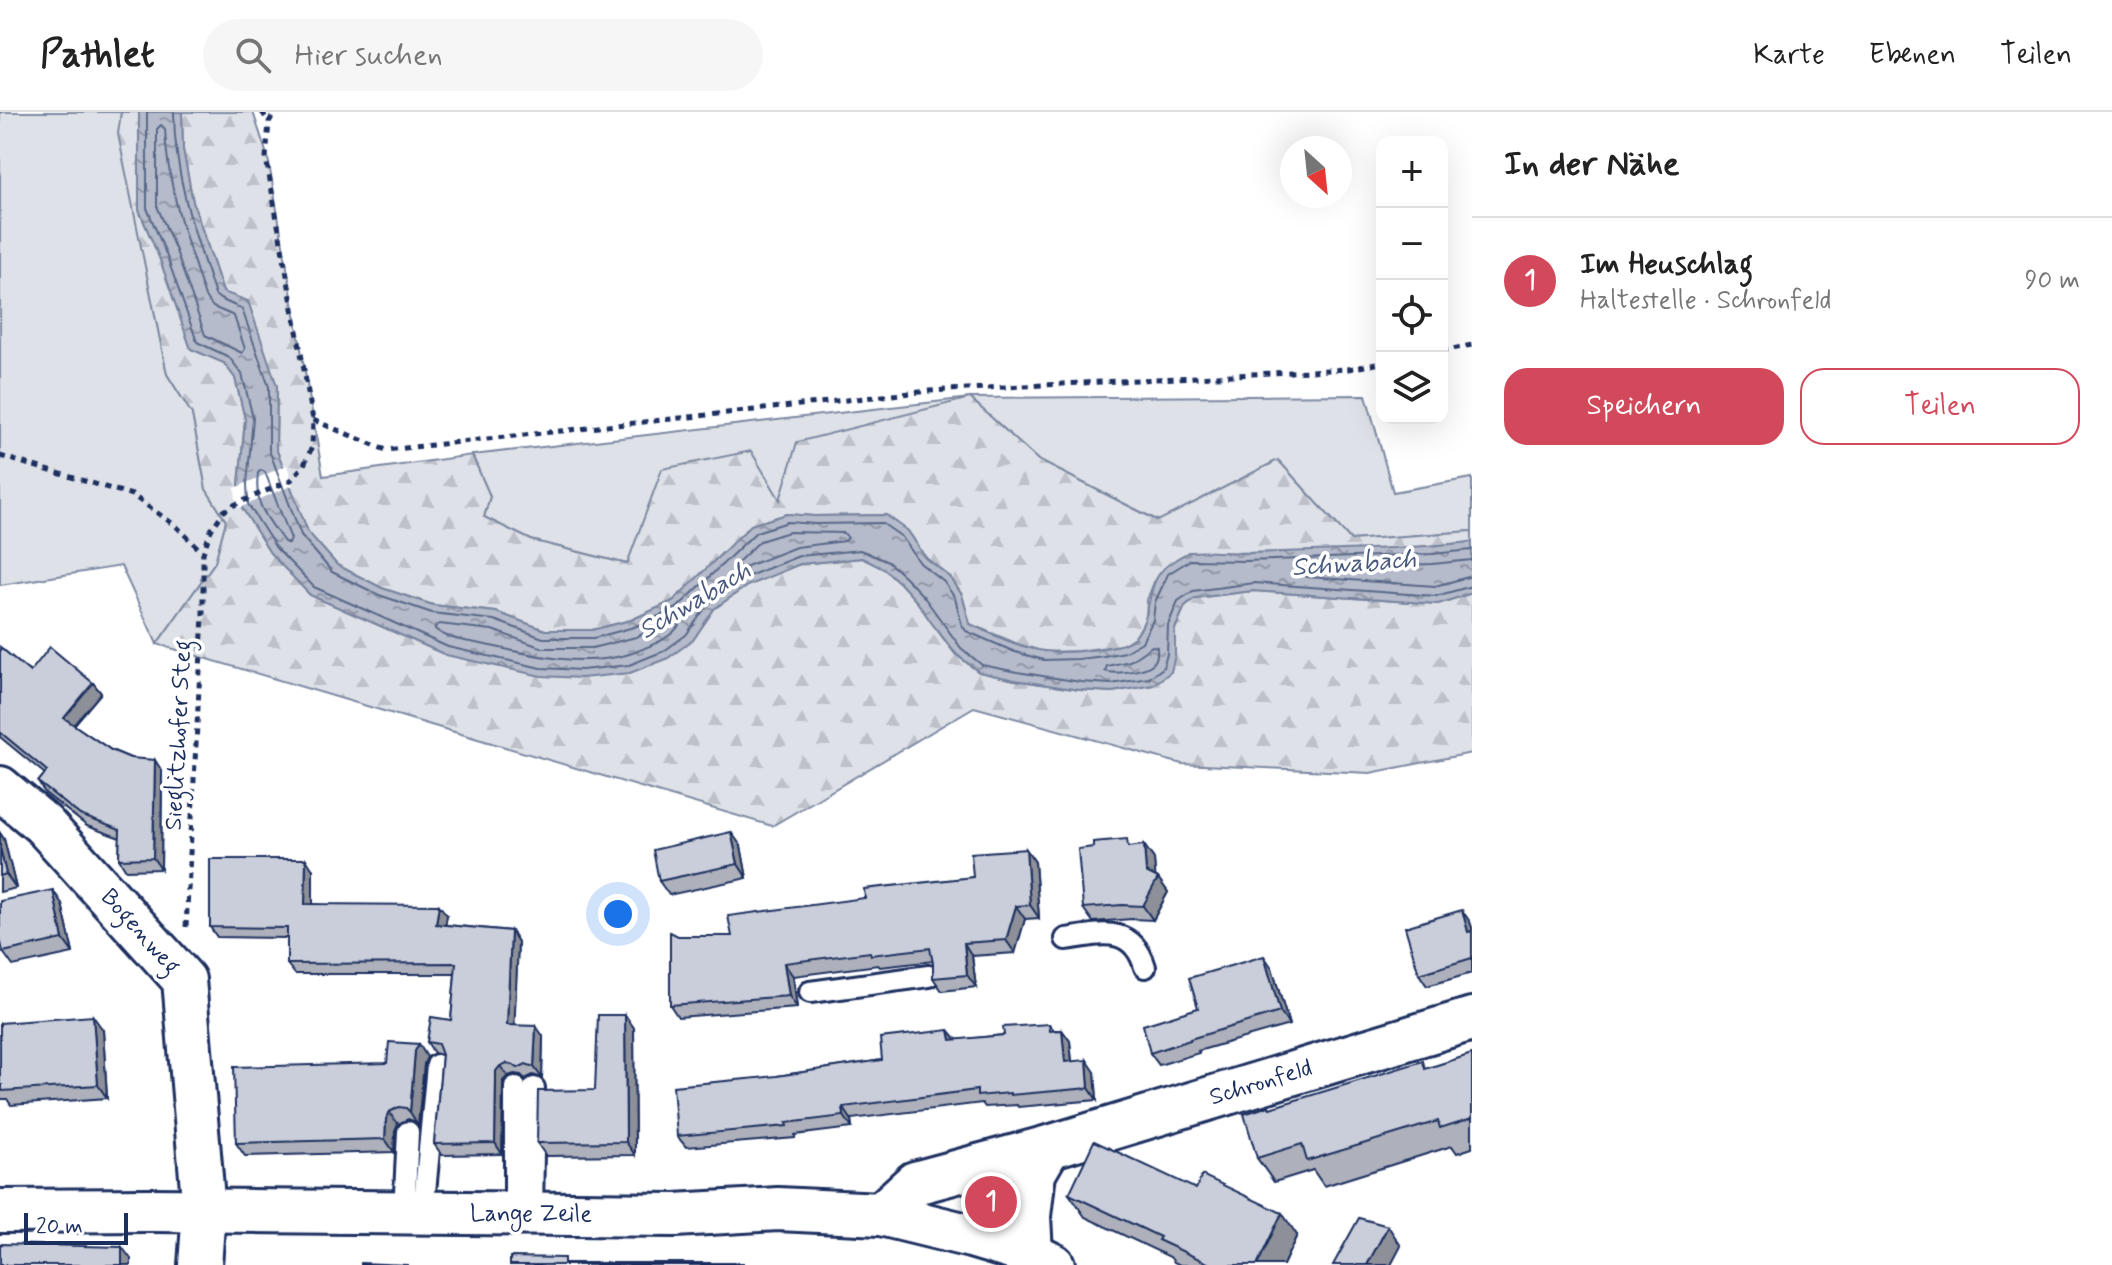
<!DOCTYPE html>
<html lang="de">
<head>
<meta charset="utf-8">
<style>
	:root { --surface:#fff; --page:#f6f6f6; --text:#222; --muted:#767676; --line:#e0e0e0; --accent:#d1495b }
	body { margin:0; font-family:Mynerve,sans-serif; background:var(--page); color:var(--text) }
	.controls { position:absolute; right:24px; top:24px; display:grid; overflow:hidden; border-radius:16px; box-shadow:0 8px 32px #0002 }
	.controls button { width:72px; height:72px; display:grid; place-items:center; padding:0; border:0; border-bottom:2px solid var(--line); background:var(--surface); color:var(--text); font:40px sans-serif }
	.compass { position:absolute; left:1280px; top:24px; width:72px; height:72px; border-radius:50%; background:var(--surface); box-shadow:0 8px 32px #0002; rotate:153deg }
	.scale { position:absolute; left:24px; bottom:20px; width:104px; box-sizing:border-box; padding-left:8px; border:4px solid #1b2f5e; border-top:0; font-size:22px; line-height:28px; white-space:nowrap; color:#1b2f5e; -webkit-text-stroke:6px #fff; paint-order:stroke }
	.you { position:absolute; left:618px; top:802px; width:28px; height:28px; margin:-20px; border:6px solid #fff; border-radius:50%; background:#1a73e8; box-shadow:0 0 0 12px #1a73e833 }
	.badge { display:grid; place-items:center; width:52px; height:52px; border-radius:50%; background:var(--accent); color:#fff; font-size:26px; font-weight:700 }
	.pin { position:absolute; translate:-50% -50%; border:4px solid #fff; box-shadow:0 2px 8px #0006 }
	.list { margin:0; padding:0; list-style:none }
	h2 { display:flex; justify-content:space-between; align-items:center; height:104px; margin:0; padding:0 32px; font-size:34px }
	h2 small { font-size:26px; font-weight:400; color:var(--muted) }
	.list li { display:grid; grid-template-columns:52px 1fr auto; gap:24px; align-items:center; box-sizing:border-box; height:128px; padding:0 32px; border-top:2px solid var(--line) }
	.list b { display:block; font-size:30px; white-space:nowrap }
	.list p { margin:0; font-size:26px; white-space:nowrap; color:var(--muted) }
	.list em { font-size:26px; font-style:normal; color:var(--muted) }
	.actions { display:flex; gap:16px; padding:24px 32px }
	.actions a { flex:1; padding:18px 0; border:2px solid var(--accent); border-radius:24px; text-align:center; font-size:28px; color:var(--accent) }
	.actions .main { background:var(--accent); color:#fff }
	.icon { flex:none; width:44px; height:44px; fill:none; stroke:currentColor; stroke-width:2; stroke-linecap:round; stroke-linejoin:round }
	.map { position:relative; flex:none; width:1472px; height:1153px; overflow:hidden }
	header { display:flex; align-items:center; gap:48px; box-sizing:border-box; height:112px; padding:0 40px; background:var(--surface); border-bottom:2px solid var(--line) }
	header strong { font-size:38px }
	nav { display:flex; gap:44px; margin-inline-start:auto; font-size:28px }
	.search { width:560px; height:72px; background:var(--page); display:flex; align-items:center; gap:20px; box-sizing:border-box; padding:0 28px; border-radius:44px; color:var(--muted); font-size:30px }
	main { display:flex }
	aside { flex:1; background:var(--surface) }
	.map>svg:first-child { display:block }
</style>
</head>
<body>
<header>
<strong>Pathlet</strong>
<div class="search"><svg class="icon" aria-label="search" viewBox="0 0 24 24"><circle cx="10" cy="10" r="6"/><path d="M15 15l6 6"/></svg>Hier suchen</div>
<nav><a>Karte</a><a>Ebenen</a><a>Teilen</a></nav>
</header>
<main>
<div class="map">
<svg width="1472" height="1153" viewBox="0 0 1472 1153">
	<defs>
		<pattern id="forest-firs" width="22" height="20" patternUnits="userSpaceOnUse" patternTransform="scale(2)"><rect width="22" height="20" fill="#dee1e7"/><path d="M5 1l3.5 6h-7zM16 11l3.5 6h-7z" fill="#bec1c9"/></pattern>
		<pattern id="water-ripples" width="26" height="14" patternUnits="userSpaceOnUse" patternTransform="scale(2)"><rect width="26" height="14" fill="#b5bbca"/><path d="M2 4q2-2 4 0t4 0M15 11q2-2 4 0t4 0" fill="none" stroke="#9298a7"/></pattern>
	</defs>
	<rect width="100%" height="100%" fill="#fff"/>
	<filter id="ink" filterUnits="userSpaceOnUse"><feTurbulence type="fractalNoise" baseFrequency=".0125" numOctaves="2"/><feDisplacementMap in="SourceGraphic" scale="16" xChannelSelector="R" yChannelSelector="G"/><feConvolveMatrix kernelMatrix="1 2 1 2 8 2 1 2 1" color-interpolation-filters="sRGB"/></filter>
	<g filter="url(#ink)">
		<g fill="#dee1e7" stroke="#7c88a2" stroke-width="2">
			<polygon points="0,0 121,0 119,22 167,262 192,302 206,377 226,409 215,450 157,532 121,454 0,473"/>
			<polygon points="1366,283 1393,380 1472,366 1472,419 1351,428 1278,348 1159,409 1038,348 970,286 780,389 627,452 531,428 484,405 490,384 472,343 970,286"/>
		</g>
		<g fill="url(#forest-firs)" stroke="#7c88a2" stroke-width="2">
			<polygon points="121,0 139,0 139,98 159,145 191,237 224,251 235,266 245,307 239,373 241,394 270,441 310,483 446,543 693,528 714,497 747,473 800,452 862,446 884,457 900,471 918,491 931,510 955,542 979,560 1015,568 1080,578 1112,580 1153,573 1175,543 1175,517 1185,494 1195,486 1253,479 1438,492 1472,481 1472,641 1370,661 1182,652 974,595 772,714 157,532 215,450 226,409 206,377 192,302 167,262 118,22"/>
			<path d="M182,0H253L268,46L323,364L472,343L490,384L484,405L531,428L627,452L662,357L751,339L780,388L797,330L970,286L1038,348L1158,409L1278,348L1351,428L1472,419V430C1380,440 1281,442 1188,440L1154,470L1147,488L1146,506L1136,524L1122,533L1078,539L1045,540L1018,532L970,512L962,483L950,465L926,446L908,419L886,403L815,404L787,402L752,413L673,489L631,508L592,518H545L496,500L433,493L382,476L337,453L308,420L276,336L277,274L223,180L193,90L183,38Z"/>
		</g>
		<path fill="url(#water-ripples)" stroke="#77839f" stroke-width="2" d="M139,0H182L183,38L193,90L223,180L248,189L277,274L276,336L308,420L337,453L382,476L433,493L496,500L545,518H592L631,508L673,489L751,413L787,402L815,404L886,403L908,419L926,446L950,465L962,483L970,512C994,523 1019,536 1045,539C1064,542 1086,539 1105,536C1117,534 1131,532 1138,521C1155,496 1143,466 1175,448C1180,445 1185,441 1191,440C1211,438 1232,442 1252,441C1325,438 1399,438 1472,430V481L1438,492L1253,479L1195,486L1185,494L1175,517V543L1171,560L1153,573L1112,580L1080,578L1015,568L979,560L956,542L931,510L918,491L900,471L884,457L862,446L800,452L747,474L714,497L693,528L668,546L630,561L582,566L541,564L446,543L310,483L270,441L241,394L239,373L245,307L235,266L224,251L191,237L159,145L139,98Z"/>
		<polygon fill="#fff" points="287,353 293,373 239,396 236,390 235,376"/>
		<g fill="none" stroke-linecap="round" stroke-linejoin="round">
			<g stroke="#596789" stroke-width="2">
				<polyline points="147,0 147,96 166,142 197,230 229,245 242,262 253,306 247,372 248,392 276,436 314,475 448,535 541,556 582,558 629,553 664,539 686,523 709,491 744,466 799,444 860,438 888,450 905,465 924,485 961,536 982,553 1017,560 1081,570 1111,572 1149,566 1163,556 1167,542 1168,513 1178,489 1193,479 1254,471 1436,484 1472,474"/>
				<path d="M174,0C174,64 195,123 215,183L220,187L242,197L269,275V338L301,423L332,460L379,483L432,501L494,508L543,526H594L634,515L677,496L756,420L788,410L815,412L882,411L902,425L920,451L944,470L955,486L962,513L966,519L1015,540L1044,548L1079,547L1104,544L1125,540L1142,530L1153,508L1155,490L1168,462L1190,448L1245,449L1432,442L1472,438"/>
				<path d="M161,13L165,17C167,75 187,129 205,185L213,195L234,204L245,237L242,241L205,223L176,139L157,94V17Z"/>
				<path d="M261,358L265,360L291,427L289,432L284,430C266,404 254,394 258,361Z"/>
				<polygon points="789,420 844,421 848,426 845,429 796,435 742,456 737,454 738,450 760,429"/>
				<polyline points="1472,448 1432,452 1307,457 1303,461 1307,465 1435,474 1472,464"/>
				<path d="M677,507L681,509C678,519 664,528 654,532C645,536 635,541 626,543C579,555 531,543 486,533C469,529 446,528 434,516L439,512L492,518L543,536H592L636,525Z"/>
				<path d="M1152,534L1157,535C1157,540 1158,544 1155,549C1149,559 1115,563 1105,559L1107,554L1130,549Z"/>
			</g>
			<defs>
				<g id="service">
					<path d="M1066,827C1101,822 1132,812 1145,855"/>
					<polyline points="810,880 929,864"/>
					<polyline points="515,975 515,1102"/>
					<polyline points="404,1101 408,1020"/>
					<polyline points="423,1101 437,953"/>
					<polyline points="532,1102 534,976"/>
				</g>
				<g id="minor">
					<polyline points="0,676 43,712 184,868 204,1099 200,1153"/>
					<polyline points="0,1099 150,1098 675,1103 778,1097 881,1102 971,1124 1031,1142 1053,1153"/>
					<polyline points="881,1102 915,1071 1049,1035 1472,907"/>
					<polyline points="1031,1142 1029,1104 1034,1061 1049,1035"/>
				</g>
			</defs>
			<use href="#service" stroke="#1b2f5e" stroke-width="26"/>
			<use href="#minor" stroke="#1b2f5e" stroke-width="48"/>
			<g stroke="#1b2f5e" stroke-width="5" stroke-dasharray="6 6" stroke-linecap="butt">
				<polyline points="262,0 269,10"/>
				<polyline points="1442,239 1472,233"/>
				<polyline points="313,308 386,338 929,279 1348,257 1382,251"/>
				<polyline points="0,344 132,383 176,414 203,441"/>
				<polyline points="186,815 203,503 203,441 211,418 224,399 236,392 291,368 304,353 312,335 313,308 266,46 269,10 275,0"/>
			</g>
			<use href="#service" stroke="#fff" stroke-width="20"/>
			<use href="#minor" stroke="#fff" stroke-width="42"/>
		</g>
		<g fill="#aeb1bb" stroke="#1b2f5e" stroke-width="2">
			<polygon points="0,535 30,560 93,571 101,581 74,613 111,638 162,659 161,757 126,758 119,747 120,726 87,714 45,681 38,670 45,662 0,625"/>
			<polygon points="0,721 4,727 16,776 0,780"/>
			<polygon points="1144,733 1154,747 1155,765 1158,766 1168,780 1153,808 1132,807 1093,810 1083,796 1133,735"/>
			<polygon points="741,734 747,766 669,783 659,769"/>
			<polygon points="1026,737 1035,750 1039,806 1025,807 1015,841 972,844 976,875 942,879 933,866 933,849 880,855 878,853 793,864 797,896 678,905 670,893 678,824 732,824 865,786 973,765"/>
			<polygon points="313,758 313,792 447,803 445,813 511,819 518,830 514,913 543,924 542,966 533,963 525,967 521,963 514,962 508,964 503,969 502,1042 442,1043 434,1032 442,943 434,941 427,930 451,908 455,862 295,862 287,852 287,826 217,825 210,815"/>
			<polygon points="62,792 73,841 13,854 3,840"/>
			<polygon points="1470,810 1472,816 1472,861 1427,874 1419,862"/>
			<polygon points="1272,856 1289,913 1198,939 1199,941 1159,953 1150,941 1198,896"/>
			<polygon points="625,903 634,916 635,1043 546,1044 537,1031 595,978"/>
			<polygon points="0,911 103,918 107,986 11,993 7,987 0,987"/>
			<polygon points="1049,912 1054,918 1062,918 1070,929 1072,949 1095,960 1097,988 1018,995 1017,993 985,995 982,991 851,1007 852,1016 795,1023 795,1026 686,1035 677,1024 777,964 882,948 949,918 956,928 1004,923"/>
			<polygon points="1472,942 1472,1036 1457,1041 1452,1034 1324,1074 1313,1058 1274,1070 1257,1046 1428,956"/>
			<polygon points="427,945 424,952 418,1013 414,1009 408,1007 398,1012 395,1019 394,1040 245,1044 236,1031 387,951"/>
			<polygon points="1069,1082 1297,1123 1283,1153 1180,1153 1174,1150 1170,1145 1085,1105"/>
		</g>
		<g fill="#8d9099" stroke="#1b2f5e" stroke-width="2">
			<polygon points="93,571 101,581 71,616 64,606"/>
			<polygon points="155,648 162,659 161,757 153,746"/>
			<polygon points="731,720 741,734 747,766 738,752"/>
			<polygon points="0,721 4,727 16,776 6,762 0,736"/>
			<polygon points="1144,733 1154,747 1156,771 1158,766 1168,780 1153,808 1143,794 1146,760"/>
			<polygon points="1026,737 1035,750 1039,806 1030,793"/>
			<polygon points="306,747 313,758 313,803 305,792"/>
			<polygon points="53,778 62,792 73,841 63,827"/>
			<polygon points="439,793 447,803 444,822 436,812"/>
			<polygon points="1016,794 1025,807 1015,841 1006,828"/>
			<polygon points="1462,798 1470,810 1472,816 1472,825 1468,820"/>
			<polygon points="511,819 518,830 514,924 507,913"/>
			<polygon points="964,831 972,844 976,875 967,863"/>
			<polygon points="1264,844 1272,856 1289,913 1280,900"/>
			<polygon points="784,851 793,864 797,896 789,884"/>
			<polygon points="625,903 634,916 635,1043 626,1030"/>
			<polygon points="93,904 103,918 107,986 98,973"/>
			<polygon points="536,914 543,924 542,966 534,955"/>
			<polygon points="949,918 958,929 951,928"/>
			<polygon points="1062,918 1070,929 1073,962 1065,950"/>
			<polygon points="419,932 427,945 424,952 418,1013 410,1000 415,939"/>
			<polygon points="1087,948 1095,960 1097,988 1089,976"/>
			<polygon points="500,954 508,964 503,969 502,1042 495,1031 496,959"/>
			<polygon points="843,995 851,1007 852,1016 844,1004"/>
			<polygon points="389,1000 398,1012 395,1019 394,1040 385,1027 386,1007"/>
			<polygon points="1282,1101 1297,1123 1283,1153 1257,1153"/>
			<polygon points="1388,1114 1401,1134 1391,1153 1367,1153"/>
			<polygon points="122,1135 131,1147 131,1153 122,1153"/>
		</g>
		<g fill="#caceda" stroke="#1b2f5e" stroke-width="2">
			<polygon points="0,535 30,560 50,535 93,571 64,606 111,638 130,646 155,648 153,746 119,747 120,718 80,703 38,670 47,659 0,620"/>
			<polygon points="731,720 738,752 659,769 653,738"/>
			<polygon points="1127,727 1128,735 1144,733 1146,760 1158,766 1143,794 1122,793 1083,796 1078,737 1093,735 1093,730"/>
			<polygon points="0,736 6,762 0,764"/>
			<polygon points="1026,737 1030,793 1016,794 1006,828 964,831 967,863 933,866 933,851 930,836 871,843 870,840 784,851 789,884 670,893 670,820 678,824 732,824 728,804 865,786 864,777 973,765 971,741"/>
			<polygon points="210,747 306,747 305,792 439,793 436,812 511,819 507,913 536,914 534,955 526,952 518,956 513,953 507,951 500,954 496,959 495,1031 434,1032 442,943 438,932 427,930 431,905 451,908 456,851 287,852 287,816 210,815"/>
			<polygon points="53,778 63,827 3,840 0,826 0,789"/>
			<polygon points="1462,798 1468,820 1472,819 1472,846 1419,862 1405,815"/>
			<polygon points="1264,844 1280,900 1190,927 1190,928 1150,941 1143,913 1198,896 1189,866"/>
			<polygon points="598,903 625,903 626,1030 537,1031 538,979 595,978"/>
			<polygon points="93,904 98,973 2,979 2,973 0,973 0,911"/>
			<polygon points="1049,912 1050,919 1062,918 1065,950 1087,948 1089,976 1010,983 1010,981 977,984 977,978 843,995 844,1004 786,1011 787,1014 677,1024 673,974 777,964 882,948 880,926 949,918 951,928 1004,923 1003,915"/>
			<polygon points="389,930 419,932 415,939 410,1000 406,996 399,995 389,1000 386,1007 385,1027 236,1031 234,955 387,951"/>
			<polygon points="1472,942 1472,1006 1440,1016 1438,1009 1307,1049 1302,1032 1257,1046 1244,1002 1269,994 1270,996 1423,949 1425,957"/>
			<polygon points="1094,1029 1196,1077 1202,1063 1282,1101 1257,1153 1212,1153 1158,1128 1160,1125 1069,1082"/>
			<polygon points="1359,1106 1388,1114 1367,1153 1333,1153"/>
			<polygon points="0,1132 122,1135 122,1153 0,1153"/>
			<polygon points="510,1145 564,1146 564,1151 743,1151 743,1153 510,1153"/>
			<polygon points="361,1151 408,1153 361,1153"/>
		</g>
	</g>
	<g text-anchor="middle" dominant-baseline="central" stroke-width="7" stroke-linejoin="round" paint-order="stroke">
		<g font-size="24" fill="#1b2f5e" stroke="#fff">
			<text transform="translate(179 623) rotate(-87)">Sieglitzhofer Steg</text>
			<text transform="translate(140 820) rotate(48)">Bogenweg</text>
			<text transform="translate(1261 971) rotate(-17)">Schronfeld</text>
			<text x="531" y="1102">Lange Zeile</text>
		</g>
		<g font-size="26" font-style="italic" fill="#49597e" stroke="#fff">
			<text transform="translate(1354 452) rotate(-4)">Schwabach</text>
			<text transform="translate(695 489) rotate(-31)">Schwabach</text>
		</g>
	</g>
</svg>
<div class="controls">
<button>+</button>
<button>−</button>
<button><svg class="icon" aria-label="locate" viewBox="0 0 24 24"><circle cx="12" cy="12" r="6"/><path d="M12 2v4M12 18v4M2 12h4M18 12h4"/></svg></button>
<button><svg class="icon" aria-label="layers" viewBox="0 0 24 24"><path d="M12 4l9 5-9 5-9-5zM3 14l9 5 9-5"/></svg></button>
</div>
<svg class="compass" viewBox="-18 -18 36 36"><path d="M0-13l5 13h-10z" fill="#e53935"/><path d="M0 13l5-13h-10z" fill="#767676"/></svg>
<div class="scale">20 m</div>
<div class="you"></div>
<div class="pin badge" style="left:991px;top:1090px">1</div>
</div>
<aside>
<h2>In der Nähe<small></small></h2>
<ul class="list">
<li><span class="badge">1</span><div><b>Im Heuschlag</b><p>Haltestelle · Schronfeld</p></div><em>90 m</em></li>
</ul>
<div class="actions"><a class="main">Speichern</a><a>Teilen</a></div>
</aside>
</main>
</body>
</html>
